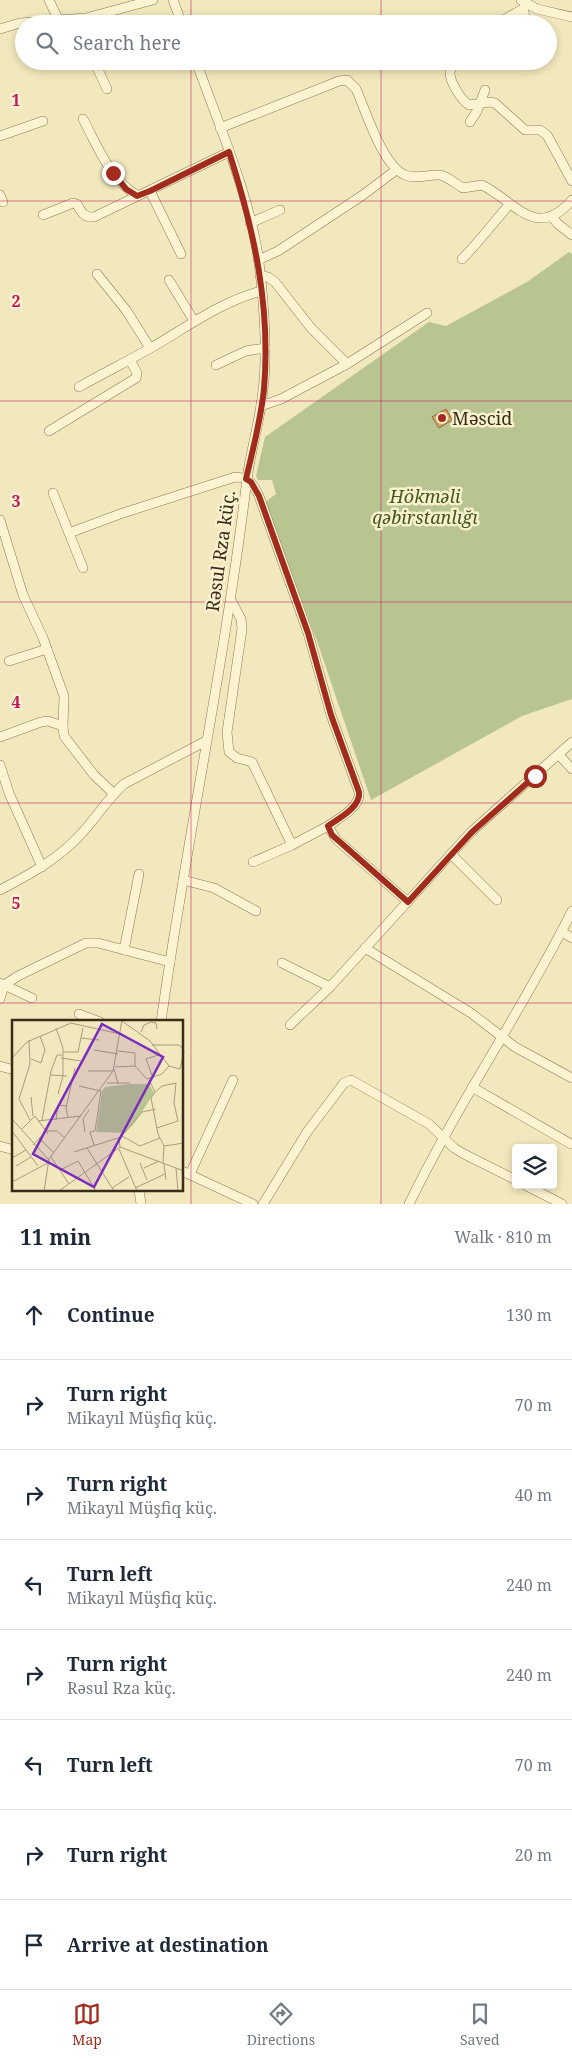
<!DOCTYPE html>
<html lang="en">
<head>
<meta charset="utf-8">
<style>
	:root { --surface:#fff; --page:#f6f6f7; --text:#1f2937; --muted:#747a83; --line:#e0e1e3; --accent:#a12c1e }
	body { margin:0; font-family:"Noto Serif",serif; background:var(--page); color:var(--text) }
	.controls { position:absolute; right:15px; bottom:15px; display:grid; overflow:hidden; border-radius:5px; box-shadow:0 2px 8px #0003 }
	.controls button { width:45px; height:45px; display:grid; place-items:center; padding:0; border:0; border-bottom:1px solid var(--line); background:var(--surface); color:var(--text); font:25px sans-serif }
	.stop { position:absolute; width:15px; height:15px; margin:-11px; border:4px solid #a12c1e; border-radius:50%; background:#fff }
	.stop.end { background:#a12c1e; border-color:#fff; box-shadow:0 1px 5px #0008 }
	.list { margin:0; padding:0; list-style:none }
	h2 { display:flex; justify-content:space-between; align-items:center; height:65px; margin:0; padding:0 20px; font-size:21px }
	h2 small { font-size:16px; font-weight:400; color:var(--muted) }
	.list li { display:grid; grid-template-columns:32px 1fr auto; gap:15px; align-items:center; box-sizing:border-box; height:90px; padding:0 20px; border-top:1px solid var(--line) }
	.list b { display:block; font-size:19px; white-space:nowrap }
	.list p { margin:0; font-size:16px; white-space:nowrap; color:var(--muted) }
	.list em { font-size:16px; font-style:normal; color:var(--muted) }
	.icon { flex:none; width:28px; height:28px; fill:none; stroke:currentColor; stroke-width:2; stroke-linecap:round; stroke-linejoin:round }
	.map { position:relative; flex:none; width:572px; height:1204px; overflow:hidden }
	.search { position:absolute; background:var(--surface); box-shadow:0 2px 8px #0003; left:15px; right:15px; top:15px; height:55px; display:flex; align-items:center; gap:12px; box-sizing:border-box; padding:0 18px; border-radius:28px; color:var(--muted); font-size:19px }
	.sheet { height:785px; background:var(--surface) }
	nav { display:flex; justify-content:space-around; align-items:center; box-sizing:border-box; height:70px; border-top:1px solid var(--line); background:var(--surface); font-size:14px; color:var(--muted) }
	nav a { display:grid; justify-items:center; gap:2px }
	nav .on { color:var(--accent) }
	.map>svg:first-child { display:block }
</style>
</head>
<body>
<div class="map">
<svg width="572" height="1204" viewBox="0 0 572 1204">
	<rect width="100%" height="100%" fill="#f2e8bd"/>
	<polygon fill="#b8c590" points="569,252 572,254 572,699 522,716 371,800 318,644 265,502 276,494 272,480 258,480 256,476 265,437 429,322 446,326 527,282"/>
	<polygon fill="#d4a56e" stroke="#8d6337" points="446,409 452,420 439,428 432,417"/>
	<g fill="none" stroke-linecap="round" stroke-linejoin="round">
		<defs>
			<g id="minor">
				<polyline points="49,0 59,21"/>
				<polyline points="173,0 182,24"/>
				<polyline points="521,0 537,9 572,17"/>
				<polyline points="523,9 527,24"/>
				<polyline points="496,24 523,9 528,4"/>
				<polyline points="0,29 20,23 86,18 153,0"/>
				<polyline points="94,61 107,89"/>
				<path d="M454,61C452,65 450,68 450,73C450,82 461,100 469,105L489,102L495,103L525,130H540L547,135L572,181"/>
				<path d="M83,119C97,145 110,180 137,195"/>
				<polyline points="470,122 477,111 485,90"/>
				<path d="M220,128L339,81L347,80L356,89C366,111 382,165 405,175C416,180 428,174 440,175C449,177 455,184 463,188L482,185C516,202 536,241 572,200"/>
				<polyline points="0,136 43,121"/>
				<polyline points="150,191 181,254"/>
				<polyline points="0,195 3,202"/>
				<path d="M43,215L73,203L77,204C81,212 84,218 94,217L229,152"/>
				<polyline points="552,217 558,224 572,235"/>
				<polyline points="250,223 280,210"/>
				<path d="M462,259C479,242 493,223 509,205"/>
				<polyline points="258,260 278,251 363,195 396,170"/>
				<polyline points="97,274 126,310 150,348"/>
				<polyline points="260,275 268,277 275,282 311,328 347,364"/>
				<polyline points="169,280 194,321"/>
				<polyline points="216,365 246,351 265,348"/>
				<path d="M79,387C102,374 126,362 149,349C186,328 220,302 261,291"/>
				<polyline points="261,406 281,399 347,364 427,313"/>
				<polyline points="49,431 136,378 137,373 130,360"/>
				<polyline points="53,493 83,568"/>
				<polyline points="0,520 23,595 43,638 64,696 63,726 64,736 94,775 113,793"/>
				<path d="M69,533L120,514L235,477C249,477 254,485 259,496L308,633L331,715L359,792C361,807 339,818 328,826L336,839L408,902"/>
				<polyline points="231,600 241,619 242,629 227,732 229,752 237,758 252,762 292,845"/>
				<polyline points="9,661 47,649"/>
				<polyline points="0,737 41,722 48,721 63,726"/>
				<polyline points="559,755 572,769"/>
				<polyline points="0,765 9,793 42,867"/>
				<polyline points="451,854 497,900"/>
				<polyline points="253,862 292,845 328,826"/>
				<polyline points="183,880 214,888 256,911"/>
				<path d="M0,890C29,875 60,858 82,833C97,817 108,798 124,784L206,741"/>
				<polyline points="562,932 572,938"/>
				<polyline points="365,948 471,1013 515,1047 572,1078"/>
				<polyline points="124,950 139,874"/>
				<polyline points="282,963 330,987"/>
				<polyline points="0,983 32,998"/>
				<polyline points="0,999 4,985 18,976 86,943 98,943 170,962"/>
				<polyline points="79,1014 100,1022"/>
				<path d="M161,1022C186,843 224,666 246,487C249,455 260,423 263,390C268,349 264,304 259,263C251,198 218,123 196,61"/>
				<polyline points="290,1025 330,987 471,832 572,742"/>
				<polyline points="0,1066 14,1070"/>
				<polyline points="472,1087 571,1144"/>
				<polyline points="0,1146 14,1150"/>
				<polyline points="182,1171 253,1204"/>
				<polyline points="190,1174 233,1080"/>
				<polyline points="525,1185 562,1204"/>
				<polyline points="139,1190 141,1204"/>
				<polyline points="263,1204 307,1132 344,1083 351,1080 429,1124 454,1148 464,1154 516,1180"/>
				<path d="M409,1204C458,1103 522,1011 572,911"/>
			</g>
		</defs>
		<use href="#minor" stroke="#8c7854" stroke-width="10"/>
		<use href="#minor" stroke="#fcf4d1" stroke-width="9"/>
	</g>
	<g fill="none" stroke-linecap="round" stroke-linejoin="round">
		<path stroke="#a12c1e" stroke-width="6" d="M113,173L126,189L137,196L150,191L229,152C254,230 271,306 264,389C261,419 253,449 246,479L251,482L259,496L308,633L331,715L359,792C361,807 339,818 328,826L332,835L408,902L472,832L535,776"/>
	</g>
	<path fill="none" stroke="#c2185b" stroke-width="1" stroke-opacity="0.55" d="M191,0V24M381,0V24M191,61V1204M381,61V1204M0,201H572M0,401H572M0,602H572M0,803H572M0,1003H572"/>
	<circle fill="#a12c1e" stroke="#f9f1cd" stroke-width="2" cx="442" cy="418" r="5"/>
	<g text-anchor="middle" dominant-baseline="central" stroke-width="5" stroke-linejoin="round" paint-order="stroke">
		<g font-size="18" fill="#392d1a" stroke="#f9f1cd" text-anchor="start">
			<text x="452" y="418">Məscid</text>
		</g>
		<g font-size="18" font-style="italic" fill="#43581f" stroke="#f9f1cd">
			<text x="425" y="496">Hökməli<tspan x="425" dy="21">qəbirstanlığı</tspan></text>
		</g>
		<g font-size="18" fill="#392d1a" stroke="#f9f1cd">
			<text transform="translate(220 551) rotate(-82)">Rəsul Rza küç.</text>
		</g>
	</g>
	<g transform="translate(12 1020)">
		<rect width="171" height="171" fill="#f2e8bd"/>
		<path d="M118,64H137L142,73L124,101L113,113L84,112L90,71L93,67Z" fill="#b8c590"/>
		<path fill="none" stroke="#a89d7c" stroke-width="1" d="M110,1L138,21L157,46L168,49M44,8L51,28V56L46,74M129,12L132,5L139,2L144,3L145,9M69,18L87,20M17,20L18,44L7,79L18,100M140,25H167L172,30M82,30L106,34M106,31L123,33V46L135,59L150,54L157,46M51,32H66L71,8M0,38L15,22L59,3L108,14M49,38L69,41M19,39L29,43L33,30L28,16M103,47L123,46M102,49L106,64M168,49L172,31M76,51H101M39,55L55,56M141,58L134,39L146,35M137,60L143,72L139,78L146,114L152,126L151,143M95,63H118M67,66L89,71L83,111L78,112L82,125M143,72L150,66L164,63L162,83L166,101L145,108M19,77L21,96M56,97L54,88L63,48M0,99L37,140M30,100L39,51L45,35H50M44,100L46,85L55,86M26,101L69,96M9,110L23,96L36,114M0,111L26,146M73,112L71,99L77,90M110,116L128,126L148,118M27,118L42,133M107,118L108,127L172,151M21,125L34,111H45L53,118M152,126L172,123M75,128L102,171M107,129L125,171M62,132L109,117L130,92L144,89M39,137L57,164M0,138L14,130M128,143L135,160M152,144L154,160M4,146L19,137M132,148L147,141M164,148L166,171M48,150L66,141L84,171M0,162L36,143M100,168L117,157M123,168L153,154M32,171L37,139L101,51L110,0M47,171L108,127"/>
		<path fill="#7b2cbf" fill-opacity="0.15" stroke="#7b2cbf" stroke-width="2.5" d="M90,4L151,37L82,167L21,134Z"/>
		<rect width="171" height="171" fill="none" stroke="#392d1a" stroke-width="2.5"/>
	</g>
	<g font-size="16" text-anchor="middle" font-weight="bold" fill="#c2185b" stroke="#f9f1cd" stroke-width="5" stroke-linejoin="round" paint-order="stroke">
		<text x="16" y="106">1</text>
		<text x="16" y="307">2</text>
		<text x="16" y="507">3</text>
		<text x="16" y="708">4</text>
		<text x="16" y="909">5</text>
	</g>
</svg>
<div class="controls">
<button><svg class="icon" aria-label="layers" viewBox="0 0 24 24"><path d="M12 4l9 5-9 5-9-5zM3 14l9 5 9-5"/></svg></button>
</div>
<div class="stop" style="left:535px;top:776px"></div>
<div class="stop end" style="left:113px;top:173px"></div>
<div class="search"><svg class="icon" aria-label="search" viewBox="0 0 24 24"><circle cx="10" cy="10" r="6"/><path d="M15 15l6 6"/></svg>Search here</div>
</div>
<section class="sheet">
<h2>11 min<small>Walk · 810 m</small></h2>
<ul class="list">
<li><svg class="icon" aria-label="ahead" viewBox="0 0 24 24"><path d="M12 20V5M6 11l6-6 6 6"/></svg><div><b>Continue</b></div><em>130 m</em></li>
<li><svg class="icon" aria-label="right" viewBox="0 0 24 24"><path d="M7 20v-9h11M14 6l5 5-5 5"/></svg><div><b>Turn right</b><p>Mikayıl Müşfiq küç.</p></div><em>70 m</em></li>
<li><svg class="icon" aria-label="right" viewBox="0 0 24 24"><path d="M7 20v-9h11M14 6l5 5-5 5"/></svg><div><b>Turn right</b><p>Mikayıl Müşfiq küç.</p></div><em>40 m</em></li>
<li><svg class="icon" aria-label="left" viewBox="0 0 24 24"><path d="M17 20v-9H6M10 6l-5 5 5 5"/></svg><div><b>Turn left</b><p>Mikayıl Müşfiq küç.</p></div><em>240 m</em></li>
<li><svg class="icon" aria-label="right" viewBox="0 0 24 24"><path d="M7 20v-9h11M14 6l5 5-5 5"/></svg><div><b>Turn right</b><p>Rəsul Rza küç.</p></div><em>240 m</em></li>
<li><svg class="icon" aria-label="left" viewBox="0 0 24 24"><path d="M17 20v-9H6M10 6l-5 5 5 5"/></svg><div><b>Turn left</b></div><em>70 m</em></li>
<li><svg class="icon" aria-label="right" viewBox="0 0 24 24"><path d="M7 20v-9h11M14 6l5 5-5 5"/></svg><div><b>Turn right</b></div><em>20 m</em></li>
<li><svg class="icon" aria-label="arrive" viewBox="0 0 24 24"><path d="M6 21V4h12l-3 4 3 4H6"/></svg><div><b>Arrive at destination</b></div></li>
</ul>
</section>
<nav>
<a class="on"><svg class="icon" aria-label="map" viewBox="0 0 24 24"><path d="M3 6l6-2 6 2 6-2v14l-6 2-6-2-6 2zM9 4v14M15 6v14"/></svg>Map</a>
<a><svg class="icon" aria-label="directions" viewBox="0 0 24 24"><path d="M12 3l9 9-9 9-9-9zM9 14v-3h6M13 9l2 2-2 2"/></svg>Directions</a>
<a><svg class="icon" aria-label="saved" viewBox="0 0 24 24"><path d="M7 4h10v16l-5-4-5 4z"/></svg>Saved</a>
</nav>
</body>
</html>
